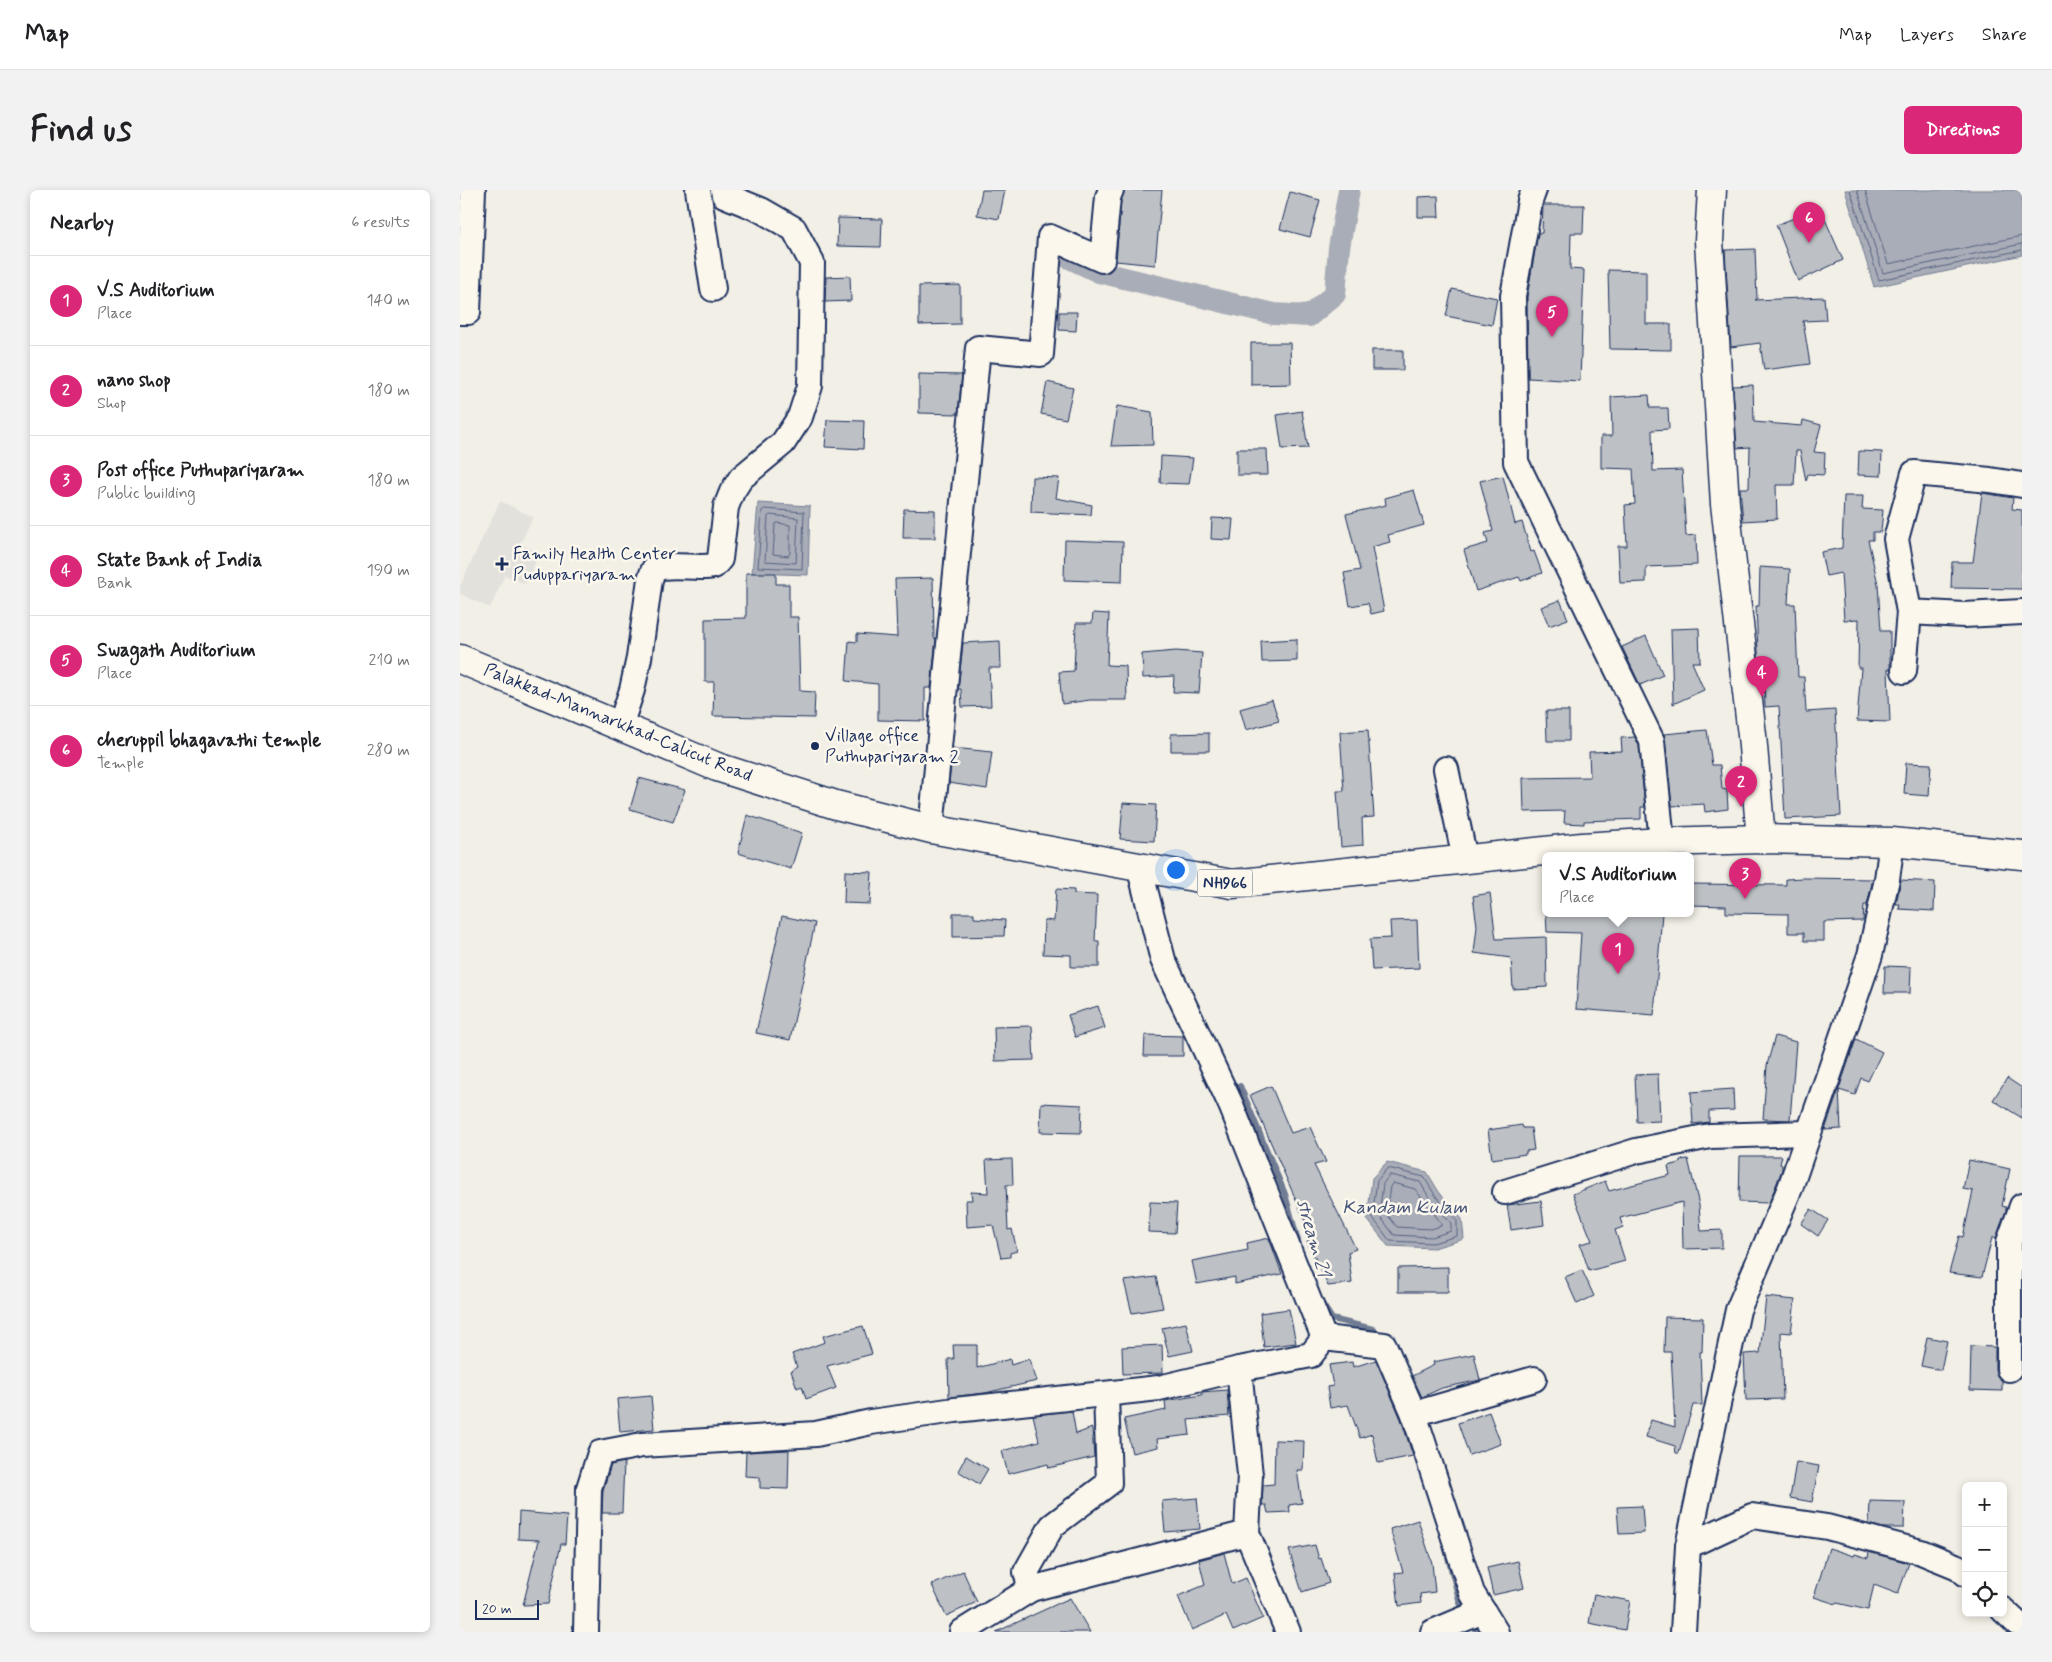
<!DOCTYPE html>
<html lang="en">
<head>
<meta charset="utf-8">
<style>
	:root { --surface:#fff; --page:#f2f2f2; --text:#202124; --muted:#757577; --line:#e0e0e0; --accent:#db2777 }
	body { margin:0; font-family:Mynerve,sans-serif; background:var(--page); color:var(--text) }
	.controls { position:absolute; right:15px; bottom:15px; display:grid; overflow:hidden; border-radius:8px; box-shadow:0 2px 8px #0003 }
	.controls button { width:45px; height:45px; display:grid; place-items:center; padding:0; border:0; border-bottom:1px solid var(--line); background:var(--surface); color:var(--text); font:25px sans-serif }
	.scale { position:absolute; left:15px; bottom:12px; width:64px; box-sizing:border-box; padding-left:5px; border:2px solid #1b2f5e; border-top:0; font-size:14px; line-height:18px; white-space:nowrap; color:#1b2f5e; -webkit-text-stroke:4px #fbf7ec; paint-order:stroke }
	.you { position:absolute; left:715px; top:679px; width:18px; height:18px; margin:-12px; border:4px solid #fff; border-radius:50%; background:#1a73e8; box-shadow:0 0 0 8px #1a73e833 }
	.badge { display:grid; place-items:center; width:32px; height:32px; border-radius:50%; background:var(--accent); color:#fff; font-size:16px; font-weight:700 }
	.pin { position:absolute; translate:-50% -41px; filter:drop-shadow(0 1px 2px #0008) }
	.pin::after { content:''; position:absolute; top:26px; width:18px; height:15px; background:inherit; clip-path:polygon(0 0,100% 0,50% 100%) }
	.popup { position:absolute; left:1082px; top:662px; width:152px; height:65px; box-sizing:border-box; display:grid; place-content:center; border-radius:8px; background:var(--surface); filter:drop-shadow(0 1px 4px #0005); font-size:16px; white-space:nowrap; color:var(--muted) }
	.popup b { font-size:19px; color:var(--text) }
	.popup::after { content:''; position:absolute; left:50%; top:100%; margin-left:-10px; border:10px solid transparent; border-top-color:var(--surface) }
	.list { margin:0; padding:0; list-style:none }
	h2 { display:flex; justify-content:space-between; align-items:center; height:65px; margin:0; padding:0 20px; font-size:21px }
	h2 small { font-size:16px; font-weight:400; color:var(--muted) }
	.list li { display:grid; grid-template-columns:32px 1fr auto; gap:15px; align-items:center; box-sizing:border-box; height:90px; padding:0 20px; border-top:1px solid var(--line) }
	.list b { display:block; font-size:19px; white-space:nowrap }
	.list p { margin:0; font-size:16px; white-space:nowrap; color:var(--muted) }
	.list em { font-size:16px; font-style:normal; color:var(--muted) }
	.icon { flex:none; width:28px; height:28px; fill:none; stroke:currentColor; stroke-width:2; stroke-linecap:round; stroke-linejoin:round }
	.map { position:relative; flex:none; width:1562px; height:1442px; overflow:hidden; border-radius:8px }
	header { display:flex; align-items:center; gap:30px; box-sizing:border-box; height:70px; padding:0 25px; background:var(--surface); border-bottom:1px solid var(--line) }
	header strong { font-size:24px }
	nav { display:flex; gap:28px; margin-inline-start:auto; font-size:18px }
	.intro { display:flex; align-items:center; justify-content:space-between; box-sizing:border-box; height:120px; padding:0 30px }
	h1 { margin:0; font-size:35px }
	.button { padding:12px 22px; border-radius:8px; background:var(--accent); color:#fff; font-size:18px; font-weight:700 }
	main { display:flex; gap:30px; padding:0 30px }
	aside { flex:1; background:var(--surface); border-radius:8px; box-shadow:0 2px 8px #0003 }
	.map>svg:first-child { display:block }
</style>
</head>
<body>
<header>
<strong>Map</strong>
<nav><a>Map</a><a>Layers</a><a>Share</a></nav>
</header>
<div class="intro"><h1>Find us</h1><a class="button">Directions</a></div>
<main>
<aside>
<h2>Nearby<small>6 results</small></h2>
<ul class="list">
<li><span class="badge">1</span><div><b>V.S Auditorium</b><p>Place</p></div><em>140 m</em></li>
<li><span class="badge">2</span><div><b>nano shop</b><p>Shop</p></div><em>180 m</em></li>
<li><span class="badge">3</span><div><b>Post office Puthupariyaram</b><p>Public building</p></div><em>180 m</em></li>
<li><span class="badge">4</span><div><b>State Bank of India</b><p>Bank</p></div><em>190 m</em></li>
<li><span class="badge">5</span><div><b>Swagath Auditorium</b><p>Place</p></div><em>210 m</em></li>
<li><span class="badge">6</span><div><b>cheruppil bhagavathi temple</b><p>Temple</p></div><em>280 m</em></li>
</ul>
</aside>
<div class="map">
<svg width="1562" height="1442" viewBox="0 0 1562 1442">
	<rect width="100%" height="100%" fill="#f2efe6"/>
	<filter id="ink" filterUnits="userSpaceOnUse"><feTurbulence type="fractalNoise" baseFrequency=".02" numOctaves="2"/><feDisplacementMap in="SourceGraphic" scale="10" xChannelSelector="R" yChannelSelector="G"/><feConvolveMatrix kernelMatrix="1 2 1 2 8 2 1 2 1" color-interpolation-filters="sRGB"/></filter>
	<g filter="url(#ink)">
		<polygon fill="#e2e1dc" points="40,311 73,327 60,354 80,363 65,394 45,385 30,418 0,404 0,396"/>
		<g fill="#a9adb7" stroke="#707b93">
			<polygon points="1385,0 1562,0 1562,65 1414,97"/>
			<polygon points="298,313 350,316 348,385 292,383"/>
			<polygon points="927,972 967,982 979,1002 1002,1029 1004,1049 974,1058 928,1056 907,1029 912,988"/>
		</g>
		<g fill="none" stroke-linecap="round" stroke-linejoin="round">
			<g stroke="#546182" stroke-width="1">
				<polyline points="1390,0 1419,90 1562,60"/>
				<polyline points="1397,0 1423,83 1562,54"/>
				<polyline points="1405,0 1428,74 1562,46"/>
				<polygon points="305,319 344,322 342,379 298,377 302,321"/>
				<polygon points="310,325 338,328 336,373 305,371 308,327"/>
				<polygon points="317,333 330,335 330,363 328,366 313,364 315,335"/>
				<polygon points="928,978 964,987 975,1005 997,1031 997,1046 973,1053 930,1051 912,1027 917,991"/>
				<polygon points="930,985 960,992 970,1009 991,1033 991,1041 972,1047 934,1045 919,1025 923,994"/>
				<polygon points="933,993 955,999 981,1033 981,1036 971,1039 937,1037 926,1023 930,997"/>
			</g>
			<g stroke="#707b93" stroke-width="6">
				<polyline points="780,896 825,1004 839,1054"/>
				<polyline points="861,1112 872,1129 913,1139 923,1147"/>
				<polyline points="983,1348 1000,1413 1006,1423"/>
				<polyline points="1012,1432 1018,1442"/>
			</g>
			<polyline stroke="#a9adb7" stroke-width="22" points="599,63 639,82 814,124 849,126 875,104 879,58 889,0"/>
		</g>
		<g fill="#bdc0c4" stroke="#1b2f5e">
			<polygon points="522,0 545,0 539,29 517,25"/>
			<polygon points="664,0 702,0 695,75 656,71 661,10"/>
			<polygon points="830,2 860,10 850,47 820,39"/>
			<polygon points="978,6 979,27 958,27 958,7"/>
			<polygon points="1083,15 1124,15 1123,43 1111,43 1110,79 1124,80 1120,191 1068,188 1067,107 1078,43 1082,43"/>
			<polygon points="1360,18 1383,70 1338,91 1316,35"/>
			<polygon points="378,28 422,29 421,57 377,56"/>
			<polygon points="1295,59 1297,109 1295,110 1364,107 1366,130 1343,131 1350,174 1304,180 1300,153 1271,157 1265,60"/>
			<polygon points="1148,80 1186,81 1186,134 1211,134 1211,160 1150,159"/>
			<polygon points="390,86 391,111 365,112 366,87"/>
			<polygon points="500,95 500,134 459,135 459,96"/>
			<polygon points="992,99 1037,108 1032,135 986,126"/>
			<polygon points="599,122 617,122 616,141 599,140"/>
			<polygon points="791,153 830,153 831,194 791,195"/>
			<rect x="912" y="160" width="31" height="20"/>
			<polygon points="459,184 502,185 498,224 459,223"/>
			<polygon points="587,192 613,198 606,229 581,224"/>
			<polygon points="1293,195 1294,232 1342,236 1343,230 1361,235 1354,262 1365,263 1364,285 1348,284 1346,291 1340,261 1336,261 1334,295 1316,295 1317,329 1283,331 1280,298 1289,298 1290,257 1277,258 1273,196"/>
			<polygon points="1189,205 1190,218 1208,218 1209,239 1192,240 1193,281 1222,280 1226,346 1236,345 1237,375 1186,377 1186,392 1160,393 1158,356 1167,356 1165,315 1175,314 1173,279 1141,278 1141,246 1152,246 1151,207"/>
			<polygon points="657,216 692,222 693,255 651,256"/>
			<polygon points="842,221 848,258 822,259 817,225"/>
			<polygon points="367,230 404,231 403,259 365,257"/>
			<polygon points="777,259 807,259 808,285 777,285"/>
			<polygon points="1399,261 1422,262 1421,286 1398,285"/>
			<polygon points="701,266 733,268 729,294 700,293"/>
			<polygon points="1043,286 1055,334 1062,332 1071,362 1074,361 1082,383 1061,391 1059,387 1016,401 1004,360 1028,353 1025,343 1033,341 1020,291"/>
			<polygon points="572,287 599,288 596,308 632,315 631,325 571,322"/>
			<polygon points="954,300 964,335 928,345 930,352 912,357 924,421 911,424 908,413 890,416 884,383 900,380 886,324 926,315 925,308"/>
			<polygon points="1522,303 1553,308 1552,319 1562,320 1562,399 1491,398 1492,372 1513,372"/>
			<polygon points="1384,306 1403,306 1402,319 1423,320 1421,342 1413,342 1413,350 1408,350 1418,394 1421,441 1430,441 1430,479 1428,479 1430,532 1397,531 1401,478 1398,478 1399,429 1384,430 1381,383 1366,386 1361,362 1382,358"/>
			<polygon points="444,319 475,320 475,348 443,348"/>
			<polygon points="752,328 773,329 771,350 751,349"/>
			<polygon points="605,350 663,352 662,392 604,390"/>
			<polygon points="1300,377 1330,379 1328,414 1335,414 1338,487 1344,487 1346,522 1375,520 1381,626 1325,629 1319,516 1305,517 1304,485 1301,486 1298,461 1296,416 1299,416"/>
			<polygon points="286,383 316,383 316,394 329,394 329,427 338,427 340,501 355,502 354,528 253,526 254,492 245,492 245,429 286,428"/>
			<polygon points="473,388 474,448 476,449 471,498 465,498 465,531 418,530 418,494 386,491 389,451 397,452 397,444 437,447 435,389"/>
			<polygon points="1100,410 1108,429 1089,436 1081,417"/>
			<polygon points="633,423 649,424 647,475 666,476 667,510 630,510 602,514 599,482 614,481 616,433 632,433"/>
			<polygon points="1239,438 1240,472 1232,472 1244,500 1213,514 1211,439"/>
			<polygon points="1186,446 1203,485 1180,495 1162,457"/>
			<polygon points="837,449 837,471 802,472 801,451"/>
			<polygon points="540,451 541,478 529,478 531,516 502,517 501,499 498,499 503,453"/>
			<polygon points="716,461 742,463 739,503 713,502 714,486 683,488 682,464"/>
			<polygon points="812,510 819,531 786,540 780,519"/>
			<polygon points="1086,521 1109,521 1109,551 1087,551"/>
			<polygon points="908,540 914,627 902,628 903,655 881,657 877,601 884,601 880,542"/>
			<polygon points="1247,540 1252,575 1260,575 1262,599 1267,600 1268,619 1245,622 1244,614 1212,616 1204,544"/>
			<polygon points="749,543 749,561 711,561 711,544"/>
			<polygon points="1175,547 1179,555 1185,617 1181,617 1181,629 1124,631 1124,634 1104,633 1105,621 1064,622 1063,588 1130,587 1129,562 1162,561 1161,548"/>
			<polygon points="493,558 532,562 527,599 489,593"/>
			<polygon points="1446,573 1471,574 1469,606 1444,604"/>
			<polygon points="179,588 225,600 213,632 170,619"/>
			<polygon points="663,613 696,615 694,651 660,649"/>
			<polygon points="287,625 342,643 331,679 278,663"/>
			<polygon points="385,681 412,682 410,714 384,713"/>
			<polygon points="1343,688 1413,689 1407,715 1404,715 1403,731 1364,732 1364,751 1344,751 1344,743 1328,743 1328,724 1266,723 1266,716 1230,715 1230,694 1326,695 1326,689"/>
			<polygon points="1441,690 1475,692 1474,721 1439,719 1440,714 1436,714"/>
			<polygon points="596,699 614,700 614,704 637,705 635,751 639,751 639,777 611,777 611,765 583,764 584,730 594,731"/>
			<polygon points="1030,703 1036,749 1086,747 1087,797 1053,799 1051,768 1014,763 1017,736 1013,706"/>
			<polygon points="493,723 514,723 514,728 545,730 544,746 493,747"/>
			<polygon points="1086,723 1202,723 1194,825 1116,819 1121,743 1087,742"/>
			<polygon points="322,726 355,733 330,850 296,843"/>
			<polygon points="957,730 959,778 912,780 910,749 931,748 930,731"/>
			<polygon points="1425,776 1451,777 1450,803 1424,803"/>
			<polygon points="638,816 645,838 615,847 608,825"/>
			<polygon points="572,836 574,870 535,871 534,837"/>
			<polygon points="685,845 723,846 723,866 684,866"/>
			<polygon points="1315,846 1336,852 1330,930 1303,929 1307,875"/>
			<polygon points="1396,849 1422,862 1408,891 1401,888 1395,905 1379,900 1381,939 1365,940"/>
			<polygon points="1198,884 1200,931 1177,932 1175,885"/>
			<polygon points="1547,888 1562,898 1562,928 1533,910"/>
			<polygon points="811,896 831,943 850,937 866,972 854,975 896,1059 888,1062 892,1093 868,1096 847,1051 853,1049 790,905"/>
			<polygon points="1273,899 1274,920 1249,921 1249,932 1233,934 1231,902"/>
			<polygon points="581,913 622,915 621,943 580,942"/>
			<polygon points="1062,935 1063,938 1071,938 1074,960 1066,961 1066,964 1032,969 1028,940"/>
			<polygon points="1280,966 1322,966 1320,974 1322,975 1322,980 1309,1013 1279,1012"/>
			<polygon points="552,969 553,995 546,995 548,1040 552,1039 557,1061 550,1063 550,1067 541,1068 533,1035 507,1037 506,1010 512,1010 511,1002 528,1003 526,970"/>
			<polygon points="1228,969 1239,1015 1241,1041 1262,1040 1262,1058 1223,1059 1222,1012 1160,1028 1163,1037 1155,1040 1165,1071 1129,1081 1120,1054 1132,1051 1113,1004 1145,991 1149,1001 1210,985 1208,976 1220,973 1220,970"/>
			<polygon points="1509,970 1550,979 1542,1016 1546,1017 1546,1021 1536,1048 1532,1048 1522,1087 1489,1083 1499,1046 1503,1047 1513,1001 1503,999"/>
			<polygon points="1081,1011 1084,1035 1051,1040 1047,1015"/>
			<polygon points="690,1012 717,1013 715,1043 688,1042"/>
			<polygon points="1351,1019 1368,1030 1358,1046 1341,1034"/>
			<polygon points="809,1048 822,1084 775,1094 775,1087 737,1094 732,1071 788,1060 787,1053"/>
			<polygon points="988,1077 988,1102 938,1102 938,1078"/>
			<polygon points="1122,1080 1134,1106 1117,1114 1105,1087"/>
			<polygon points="696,1087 703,1118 672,1123 664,1091"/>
			<polygon points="1306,1107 1335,1110 1331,1143 1321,1142 1323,1209 1286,1210 1284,1164 1300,1163"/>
			<polygon points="829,1119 836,1153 804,1157 800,1123"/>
			<polygon points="1205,1127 1243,1128 1242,1162 1240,1162 1242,1215 1233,1215 1219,1263 1216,1263 1215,1256 1186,1247 1191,1230 1215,1237 1211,1162 1204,1162"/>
			<polygon points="726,1133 733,1161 709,1166 702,1138"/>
			<polygon points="403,1136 412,1164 367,1176 376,1198 346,1209 342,1196 337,1198 331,1181 337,1177 332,1164 365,1152 363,1146"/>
			<polygon points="1467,1147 1487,1151 1481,1180 1461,1176"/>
			<polygon points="493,1155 517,1155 517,1178 550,1169 551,1175 569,1169 577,1191 525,1203 489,1207 488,1169 494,1169"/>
			<polygon points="702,1155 703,1183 663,1184 662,1157"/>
			<polygon points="1511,1156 1535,1157 1535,1179 1537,1186 1542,1191 1542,1201 1510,1200"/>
			<polygon points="1014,1164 1020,1190 982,1198 962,1207 952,1186 974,1175 973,1172"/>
			<polygon points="916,1170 941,1229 953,1266 918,1273 912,1244 900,1248 888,1215 870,1218 867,1197 873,1196 869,1175 892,1172 893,1177"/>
			<polygon points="767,1200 769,1226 728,1230 730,1245 697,1249 698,1257 672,1263 664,1229 706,1220 705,1211 742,1205 742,1202"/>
			<polygon points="191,1206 194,1239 160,1242 157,1209"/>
			<polygon points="612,1221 616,1244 632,1238 634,1267 589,1278 588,1274 548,1284 542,1261 579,1251 573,1225"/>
			<polygon points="1029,1222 1041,1254 1009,1265 998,1233"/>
			<polygon points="815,1250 844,1251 843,1280 837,1280 842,1313 829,1315 830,1322 808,1323 806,1315 802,1315 803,1295 814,1294"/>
			<polygon points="329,1260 328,1299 300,1298 300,1287 285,1286 286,1262"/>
			<polygon points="506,1266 528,1279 519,1294 498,1281"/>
			<polygon points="164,1272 162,1323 142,1323 143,1300 151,1275"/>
			<polygon points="1336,1272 1359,1276 1352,1312 1330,1308"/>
			<polygon points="737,1308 740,1339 705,1342 702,1311"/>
			<polygon points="1410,1311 1445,1312 1444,1338 1423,1338 1409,1334"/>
			<polygon points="1182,1316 1184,1343 1159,1344 1157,1317"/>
			<polygon points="59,1322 107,1326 105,1354 101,1354 88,1414 63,1415 79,1350 58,1349"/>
			<polygon points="958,1330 972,1373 975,1402 960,1404 961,1413 939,1416 935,1383 943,1382 930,1339"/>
			<polygon points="855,1355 859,1369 861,1368 869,1393 842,1402 829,1360"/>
			<polygon points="1369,1358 1394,1366 1395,1364 1408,1368 1409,1362 1449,1373 1438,1404 1414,1395 1408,1420 1377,1413 1376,1414 1354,1407"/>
			<polygon points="764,1363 772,1394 786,1388 803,1428 773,1441 766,1425 732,1440 718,1406 745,1395 739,1370"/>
			<polygon points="1058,1371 1064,1398 1033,1405 1027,1378"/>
			<polygon points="503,1381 517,1412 486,1426 472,1395"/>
			<polygon points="1134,1404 1170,1411 1165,1440 1129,1433"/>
			<polygon points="610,1408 630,1442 536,1442"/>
		</g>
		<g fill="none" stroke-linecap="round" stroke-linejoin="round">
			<defs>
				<g id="minor">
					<polyline points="238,0 253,99"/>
					<polyline points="1074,0 1070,11 1053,106 1056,272 1192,551 1202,652"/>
					<polyline points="0,122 8,122 13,0"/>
					<polyline points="1562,295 1530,290 1454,283 1436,349 1449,422 1504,425 1562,422"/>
					<polyline points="1444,481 1449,422"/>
					<path d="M160,536L172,500L179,468L190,389L194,379C212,372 235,380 254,376L260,369L266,317L272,302L281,288L323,253L340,227L350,196L352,73L334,39L301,20L264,5L263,0"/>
					<polyline points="986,579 1005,669"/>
					<polyline points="471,639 518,158 581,164 590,47 642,70 648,7 651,0"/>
					<polyline points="679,676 703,770 771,915 864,1148 924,1155 954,1224 1012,1403 1036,1442"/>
					<polyline points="1045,1002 1176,961 1250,946 1348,943"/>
					<polyline points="1549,1179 1549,1052 1562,1016"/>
					<polyline points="954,1224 1074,1189"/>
					<polyline points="1228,1356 1278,1120 1330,998 1410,765 1427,689 1432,652"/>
					<polyline points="571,1399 566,1382 592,1336 649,1293 646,1204"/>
					<polyline points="1543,1420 1557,1433"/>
					<polyline points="126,1442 129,1298 140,1263 182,1255 356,1244 411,1232 495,1220 699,1198 779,1179"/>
					<polyline points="502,1442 571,1399 787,1343"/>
					<polyline points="828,1442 787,1343 790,1285 779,1179 851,1165 864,1148"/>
					<polyline points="973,1442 1023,1421"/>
					<polyline points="1223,1442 1228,1356 1292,1326 1367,1337 1461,1362 1498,1377 1506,1384"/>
				</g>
				<polyline id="tertiary" points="1252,0 1249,51 1265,314 1292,545 1301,649"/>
				<polyline id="trunk" points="0,469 257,577 376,615 471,639 772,694 1122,657 1202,652 1301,649 1432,652 1562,665"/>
			</defs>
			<use href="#minor" stroke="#1b2f5e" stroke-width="28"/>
			<use href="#tertiary" stroke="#1b2f5e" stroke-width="31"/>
			<use href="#trunk" stroke="#1b2f5e" stroke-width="31"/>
			<use href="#minor" stroke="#fbf7ec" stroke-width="24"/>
			<use href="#tertiary" stroke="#fbf7ec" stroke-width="28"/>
			<use href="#trunk" stroke="#fbf7ec" stroke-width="28"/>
		</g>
	</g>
	<g fill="#1b2f5e" stroke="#fbf7ec" stroke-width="2">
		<path d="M39.5 366.5h5v5h5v5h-5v5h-5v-5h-5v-5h5z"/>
		<circle cx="355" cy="556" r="5"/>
	</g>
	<g text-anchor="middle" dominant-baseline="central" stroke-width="5" stroke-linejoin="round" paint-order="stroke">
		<rect fill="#fbf7ec" stroke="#5e6b89" stroke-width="1" x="737.5" y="679.5" width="55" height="27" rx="4"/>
		<g font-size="16" font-weight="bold" fill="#1b2f5e">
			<text x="765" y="693">NH966</text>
		</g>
		<g font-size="18" fill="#1b2f5e" stroke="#fbf7ec" text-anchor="start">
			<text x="53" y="364">Family Health Center<tspan x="53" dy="21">Puduppariyaram</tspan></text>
			<text x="365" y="546">Village office<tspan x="365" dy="21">Puthupariyaram 2</tspan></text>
		</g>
		<g font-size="18" fill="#1b2f5e" stroke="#fbf7ec">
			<text transform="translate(158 533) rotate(22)">Palakkad-Mannarkkad-Calicut Road</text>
		</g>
		<g font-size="19" font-style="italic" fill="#465579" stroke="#fbf7ec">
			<text x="945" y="1017">Kandam Kulam</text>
			<text transform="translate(853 1048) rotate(74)">stream 21</text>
		</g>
	</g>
</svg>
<div class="controls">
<button>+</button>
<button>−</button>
<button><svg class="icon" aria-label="locate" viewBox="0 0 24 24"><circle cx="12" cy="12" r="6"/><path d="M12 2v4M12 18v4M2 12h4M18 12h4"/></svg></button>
</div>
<div class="scale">20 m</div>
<div class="you"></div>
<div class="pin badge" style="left:1158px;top:784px">1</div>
<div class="popup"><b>V.S Auditorium</b>Place</div>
<div class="pin badge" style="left:1281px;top:617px">2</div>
<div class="pin badge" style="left:1285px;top:709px">3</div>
<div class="pin badge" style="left:1302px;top:507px">4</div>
<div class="pin badge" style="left:1092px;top:147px">5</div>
<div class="pin badge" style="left:1349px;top:53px">6</div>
</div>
</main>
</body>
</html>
